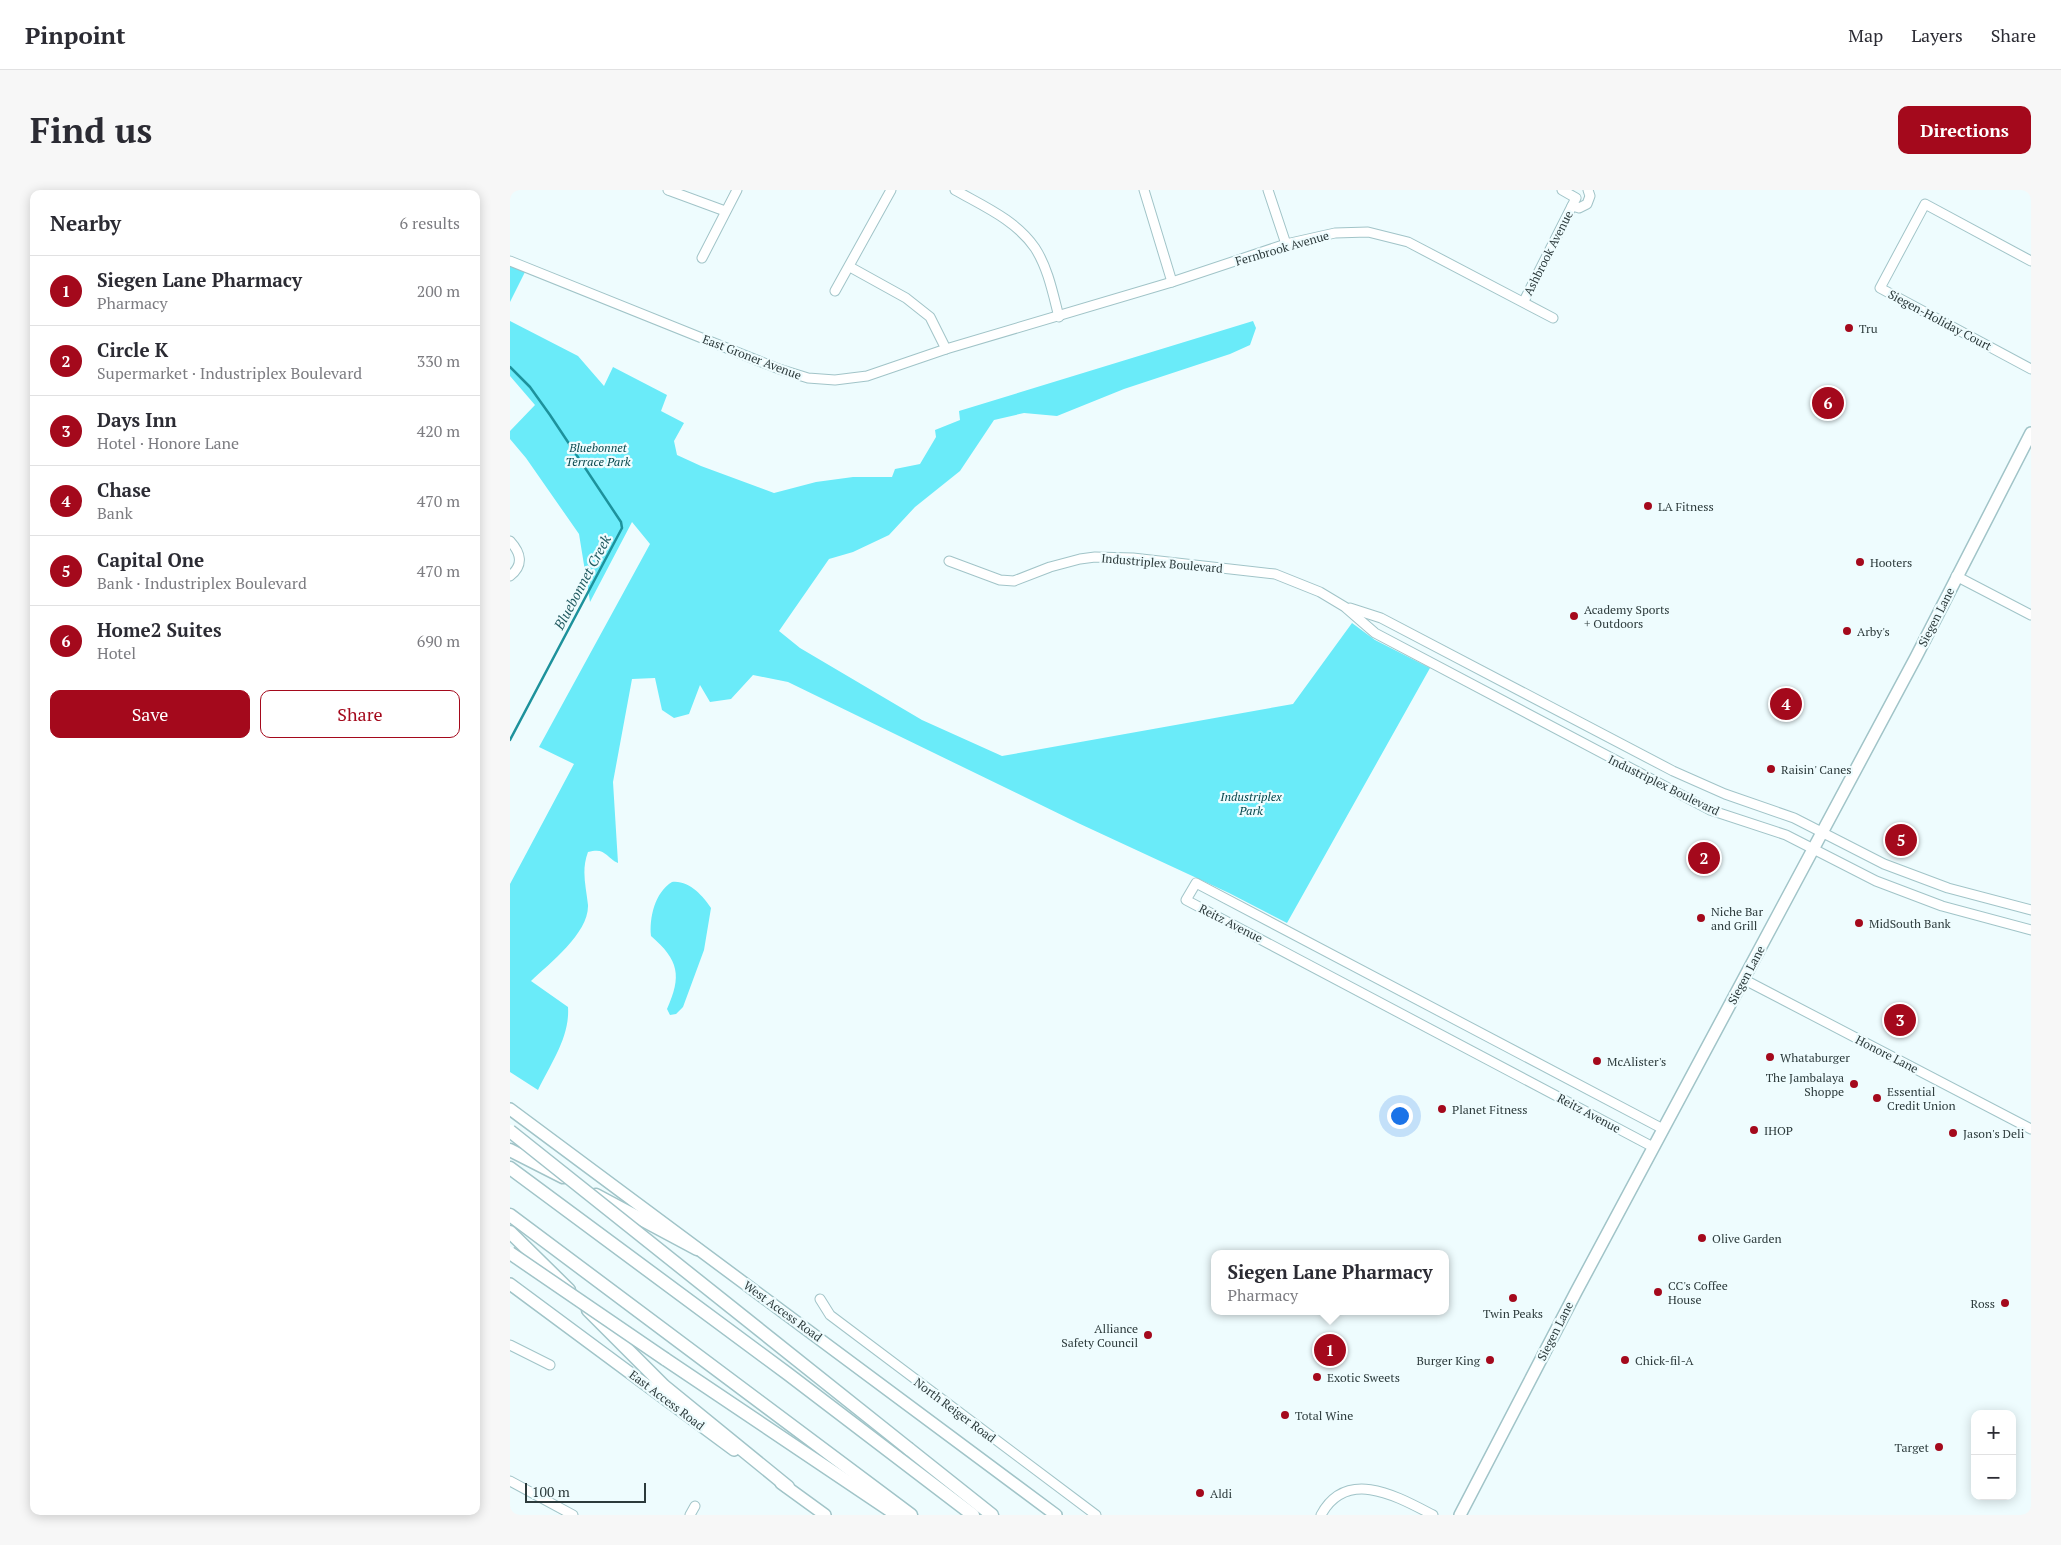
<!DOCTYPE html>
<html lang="en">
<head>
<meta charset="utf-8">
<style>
	:root { --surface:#fff; --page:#f7f7f7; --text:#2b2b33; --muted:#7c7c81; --line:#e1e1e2; --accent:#a4091c }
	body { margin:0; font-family:"PT Serif",serif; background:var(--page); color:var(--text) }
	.controls { position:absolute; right:15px; bottom:15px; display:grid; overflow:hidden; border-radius:10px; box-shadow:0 2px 12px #0003 }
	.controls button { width:45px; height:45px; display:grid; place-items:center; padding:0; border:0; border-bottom:1px solid var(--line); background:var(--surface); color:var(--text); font:25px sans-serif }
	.scale { position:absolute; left:15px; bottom:12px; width:121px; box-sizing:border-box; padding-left:5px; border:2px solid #2c3a3b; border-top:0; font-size:14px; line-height:18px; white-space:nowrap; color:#2c3a3b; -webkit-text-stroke:4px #eefcfe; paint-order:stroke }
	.you { position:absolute; left:889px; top:925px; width:18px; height:18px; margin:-12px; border:4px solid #fff; border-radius:50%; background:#1a73e8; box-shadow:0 0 0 8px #1a73e833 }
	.badge { display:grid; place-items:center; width:32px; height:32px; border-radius:50%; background:var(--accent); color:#fff; font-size:16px; font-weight:700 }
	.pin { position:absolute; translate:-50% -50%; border:2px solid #fff; box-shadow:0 1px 5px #0006 }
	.popup { position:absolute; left:701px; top:1060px; width:238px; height:65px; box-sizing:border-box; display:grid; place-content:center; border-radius:10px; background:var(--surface); filter:drop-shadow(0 1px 4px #0005); font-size:16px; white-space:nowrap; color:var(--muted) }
	.popup b { font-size:19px; color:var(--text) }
	.popup::after { content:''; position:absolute; left:50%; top:100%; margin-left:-10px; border:10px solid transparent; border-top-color:var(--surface) }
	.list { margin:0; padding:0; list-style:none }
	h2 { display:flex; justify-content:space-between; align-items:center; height:65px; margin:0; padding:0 20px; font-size:21px }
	h2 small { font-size:16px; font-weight:400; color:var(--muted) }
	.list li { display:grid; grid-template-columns:32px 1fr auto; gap:15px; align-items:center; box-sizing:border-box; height:70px; padding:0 20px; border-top:1px solid var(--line) }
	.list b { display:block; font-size:19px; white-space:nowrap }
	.list p { margin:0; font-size:16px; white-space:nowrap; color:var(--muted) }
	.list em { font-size:16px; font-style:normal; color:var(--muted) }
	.actions { display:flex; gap:10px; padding:15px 20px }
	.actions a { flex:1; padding:11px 0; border:1px solid var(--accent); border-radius:10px; text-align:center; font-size:18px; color:var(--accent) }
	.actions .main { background:var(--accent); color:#fff }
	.map { position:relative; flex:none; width:1521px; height:1325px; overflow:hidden; border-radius:10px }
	header { display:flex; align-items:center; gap:30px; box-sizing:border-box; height:70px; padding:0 25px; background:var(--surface); border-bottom:1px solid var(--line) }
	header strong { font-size:24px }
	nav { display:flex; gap:28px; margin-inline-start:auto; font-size:18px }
	.intro { display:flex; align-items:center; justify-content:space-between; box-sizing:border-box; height:120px; padding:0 30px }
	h1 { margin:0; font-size:35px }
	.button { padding:12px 22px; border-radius:10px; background:var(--accent); color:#fff; font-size:18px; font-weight:700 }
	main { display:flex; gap:30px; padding:0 30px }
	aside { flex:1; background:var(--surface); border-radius:10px; box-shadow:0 2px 12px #0003 }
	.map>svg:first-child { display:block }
</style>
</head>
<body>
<header>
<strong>Pinpoint</strong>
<nav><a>Map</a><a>Layers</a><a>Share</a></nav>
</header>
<div class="intro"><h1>Find us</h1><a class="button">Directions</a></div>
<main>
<aside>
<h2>Nearby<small>6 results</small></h2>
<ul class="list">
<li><span class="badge">1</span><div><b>Siegen Lane Pharmacy</b><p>Pharmacy</p></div><em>200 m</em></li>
<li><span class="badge">2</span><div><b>Circle K</b><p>Supermarket · Industriplex Boulevard</p></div><em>330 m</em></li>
<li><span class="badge">3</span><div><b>Days Inn</b><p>Hotel · Honore Lane</p></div><em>420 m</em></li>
<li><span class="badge">4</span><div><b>Chase</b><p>Bank</p></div><em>470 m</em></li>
<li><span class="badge">5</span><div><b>Capital One</b><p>Bank · Industriplex Boulevard</p></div><em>470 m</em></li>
<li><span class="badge">6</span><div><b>Home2 Suites</b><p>Hotel</p></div><em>690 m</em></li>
</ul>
<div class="actions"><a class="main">Save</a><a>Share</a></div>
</aside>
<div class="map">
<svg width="1521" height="1325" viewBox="0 0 1521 1325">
	<rect width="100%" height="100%" fill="#eefcfe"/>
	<g fill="#6aebf9">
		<polygon points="0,71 17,78 0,112"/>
		<path d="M0,131L68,166L94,196L103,177L157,205L151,221L174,233L164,251L167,265L191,276L264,303L306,292L343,287H382L385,279L410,274L426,247L425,240L450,230L449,221L743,131L746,138L740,155L720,164L614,199L547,226L514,223L484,230L450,281L405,317L379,345L343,362L319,369L269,441L290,458L412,530L492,566L783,514L842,433L865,450L920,478L777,733L719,703L568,633L278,492L243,485L221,509L200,512L190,495L179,524L164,528L152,520L145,488L122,489L103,592L108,673C95,667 96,657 78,662C71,681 76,696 78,715C79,743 40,773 21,791L58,817C60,847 41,873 28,900L0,882V694L64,574L29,557L140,354L122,332L80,412L69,344L16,268L0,249V241L25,215L0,186Z"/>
		<path d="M162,692C179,690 193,706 201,718L194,760L173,817L166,824L160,825L157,819C172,786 169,770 141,746C139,728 145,702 162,692Z"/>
	</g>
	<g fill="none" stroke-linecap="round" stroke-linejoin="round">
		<polyline stroke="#1d929c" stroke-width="2.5" points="0,177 20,197 40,225 111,332 112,338 0,550"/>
		<defs>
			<g id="minor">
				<polyline points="158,0 215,21"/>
				<path d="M445,0C473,16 506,30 525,58C538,78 543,104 549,127"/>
				<polyline points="634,0 662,92"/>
				<polyline points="758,0 776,54"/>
				<polyline points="1062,16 1069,18 1077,14 1080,6 1078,0"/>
				<polyline points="192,68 227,0"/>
				<polyline points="0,71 269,179 298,188 325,190 357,186 436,159 662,92 776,54 825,43 858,42 898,52 1043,128"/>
				<polyline points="1521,71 1415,14 1370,98 1521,179"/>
				<polyline points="340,77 396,108 420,127 436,159"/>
				<polyline points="325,101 381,0"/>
				<polyline points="1014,111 1066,8 1052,0"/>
				<path d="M0,351C11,363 14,375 0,386"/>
				<polyline points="439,371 490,390 504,391 540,377 570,369 585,367 623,368 765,384 810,402 835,417 865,443 1200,620 1276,645 1366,691 1432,716 1521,740"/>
				<polyline points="1446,386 1521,425"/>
				<polyline points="840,418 871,428 1163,581 1215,604 1284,628 1374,674 1438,698 1521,720"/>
				<polyline points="1233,789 1521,939"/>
				<polyline points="1143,957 676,710 686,693 1153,939"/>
				<polyline points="310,1109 320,1125 586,1325"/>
				<polyline points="0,1155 40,1175"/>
				<polyline points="0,1291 63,1325"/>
				<polyline points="180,1325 185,1316"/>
				<path d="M811,1325C837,1277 888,1307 923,1325"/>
			</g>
			<g id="major">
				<polyline points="0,919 546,1325"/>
				<polyline points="0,1094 224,1260"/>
				<polyline points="271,1293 315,1325"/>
				<polyline points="950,1325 1066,1102 1406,467 1521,243"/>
			</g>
			<g id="highway">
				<polyline points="0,960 53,987"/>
				<polyline points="0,978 278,1184 463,1325"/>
				<polyline points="86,1005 187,1059"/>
				<polyline points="0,1025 401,1325"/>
				<polyline points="0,1042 59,1100"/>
				<polyline points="78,1120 154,1196 278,1297"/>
				<polyline points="155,1169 387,1325"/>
				<polyline points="399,1259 482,1325"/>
			</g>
		</defs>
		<use href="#minor" stroke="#a1c4c8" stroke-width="11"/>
		<use href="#major" stroke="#a1c4c8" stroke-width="14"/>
		<use href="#highway" stroke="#a1c4c8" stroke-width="15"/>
		<use href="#minor" stroke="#fff" stroke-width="9"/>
		<use href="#major" stroke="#fff" stroke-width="11"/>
		<use href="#highway" stroke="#fff" stroke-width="12"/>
		<defs>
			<g id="highway-bridge">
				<polyline points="0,941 399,1259"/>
				<polyline points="0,1063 155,1169"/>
			</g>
		</defs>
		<use href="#highway-bridge" stroke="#a1c4c8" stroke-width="15" stroke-linecap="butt"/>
		<use href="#highway-bridge" stroke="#fff" stroke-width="12"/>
	</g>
	<g fill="#a4091c" stroke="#eefcfe" stroke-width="2">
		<circle cx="1339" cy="138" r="5"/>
		<circle cx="1138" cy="316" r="5"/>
		<circle cx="1350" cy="372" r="5"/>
		<circle cx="1064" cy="426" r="5"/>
		<circle cx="1337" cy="441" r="5"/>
		<circle cx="1261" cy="579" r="5"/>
		<circle cx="1191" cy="728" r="5"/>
		<circle cx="1349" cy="733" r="5"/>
		<circle cx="1260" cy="867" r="5"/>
		<circle cx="1087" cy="871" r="5"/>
		<circle cx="1344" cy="894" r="5"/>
		<circle cx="1367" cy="908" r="5"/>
		<circle cx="932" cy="919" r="5"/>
		<circle cx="1244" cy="940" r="5"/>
		<circle cx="1443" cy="943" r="5"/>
		<circle cx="1192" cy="1048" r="5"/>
		<circle cx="1148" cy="1102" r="5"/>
		<circle cx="1003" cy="1108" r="5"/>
		<circle cx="1495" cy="1113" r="5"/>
		<circle cx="638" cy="1145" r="5"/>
		<circle cx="980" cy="1170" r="5"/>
		<circle cx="1115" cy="1170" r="5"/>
		<circle cx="807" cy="1187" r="5"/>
		<circle cx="775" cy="1225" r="5"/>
		<circle cx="1429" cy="1257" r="5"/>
		<circle cx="690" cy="1303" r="5"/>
	</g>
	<g text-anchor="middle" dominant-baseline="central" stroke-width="4.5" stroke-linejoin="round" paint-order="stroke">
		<g font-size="12" fill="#2c3a3b" stroke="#eefcfe">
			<text transform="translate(772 58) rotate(-16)">Fernbrook Avenue</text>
			<text transform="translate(1038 63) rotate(-63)">Ashbrook Avenue</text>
			<text transform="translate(1430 130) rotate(28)">Siegen-Holiday Court</text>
			<text transform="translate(242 167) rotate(21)">East Groner Avenue</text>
			<text transform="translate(652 373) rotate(5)">Industriplex Boulevard</text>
			<text transform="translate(1426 427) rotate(-63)">Siegen Lane</text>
			<text transform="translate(1154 595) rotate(26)">Industriplex Boulevard</text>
			<text transform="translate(721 733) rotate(27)">Reitz Avenue</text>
			<text transform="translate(1236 785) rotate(-62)">Siegen Lane</text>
			<text transform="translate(1377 864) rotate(27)">Honore Lane</text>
			<text transform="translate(1079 923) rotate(28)">Reitz Avenue</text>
			<text transform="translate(273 1121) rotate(36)">West Access Road</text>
			<text transform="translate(1045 1141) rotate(-63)">Siegen Lane</text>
			<text transform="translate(157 1210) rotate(37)">East Access Road</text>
			<text transform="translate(445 1220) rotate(37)">North Reiger Road</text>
		</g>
		<g font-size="12" fill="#2c3a3b" stroke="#eefcfe" text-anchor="start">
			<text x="1349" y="138">Tru</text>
			<text x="1148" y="316">LA Fitness</text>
			<text x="1360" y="372">Hooters</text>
			<text x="1074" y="419">Academy Sports<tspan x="1074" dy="14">+ Outdoors</tspan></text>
			<text x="1347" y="441">Arby's</text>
			<text x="1271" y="579">Raisin' Canes</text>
			<text x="1201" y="721">Niche Bar<tspan x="1201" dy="14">and Grill</tspan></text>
			<text x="1359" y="733">MidSouth Bank</text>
			<text x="1270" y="867">Whataburger</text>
			<text x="1097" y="871">McAlister's</text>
			<text x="1334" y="887" text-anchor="end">The Jambalaya<tspan x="1334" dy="14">Shoppe</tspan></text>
			<text x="1377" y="901">Essential<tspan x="1377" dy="14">Credit Union</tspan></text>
			<text x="942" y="919">Planet Fitness</text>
			<text x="1254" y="940">IHOP</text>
			<text x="1453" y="943">Jason's Deli</text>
			<text x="1202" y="1048">Olive Garden</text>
			<text x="1158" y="1095">CC's Coffee<tspan x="1158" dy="14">House</tspan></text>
			<text x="1485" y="1113" text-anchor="end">Ross</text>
			<text x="1003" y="1123" text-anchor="middle">Twin Peaks</text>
			<text x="628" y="1138" text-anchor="end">Alliance<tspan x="628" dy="14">Safety Council</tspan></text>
			<text x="970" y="1170" text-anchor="end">Burger King</text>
			<text x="1125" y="1170">Chick-fil-A</text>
			<text x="817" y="1187">Exotic Sweets</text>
			<text x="785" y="1225">Total Wine</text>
			<text x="1419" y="1257" text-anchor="end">Target</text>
			<text x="700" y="1303">Aldi</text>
		</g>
		<g font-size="12" font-style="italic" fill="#06474c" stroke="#eefcfe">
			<text x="88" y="257">Bluebonnet<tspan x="88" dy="14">Terrace Park</tspan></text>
			<text x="741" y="606">Industriplex<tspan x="741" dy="14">Park</tspan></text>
		</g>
		<g font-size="14" font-style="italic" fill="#225b61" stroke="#eefcfe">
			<text transform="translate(72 392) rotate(-62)">Bluebonnet Creek</text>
		</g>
	</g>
</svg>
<div class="controls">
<button>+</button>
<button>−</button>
</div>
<div class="scale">100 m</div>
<div class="you"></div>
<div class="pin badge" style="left:820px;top:1160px">1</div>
<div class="popup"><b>Siegen Lane Pharmacy</b>Pharmacy</div>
<div class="pin badge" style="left:1194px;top:668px">2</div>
<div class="pin badge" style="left:1390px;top:830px">3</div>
<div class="pin badge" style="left:1276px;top:514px">4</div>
<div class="pin badge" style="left:1391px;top:650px">5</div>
<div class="pin badge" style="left:1318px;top:213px">6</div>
</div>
</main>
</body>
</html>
